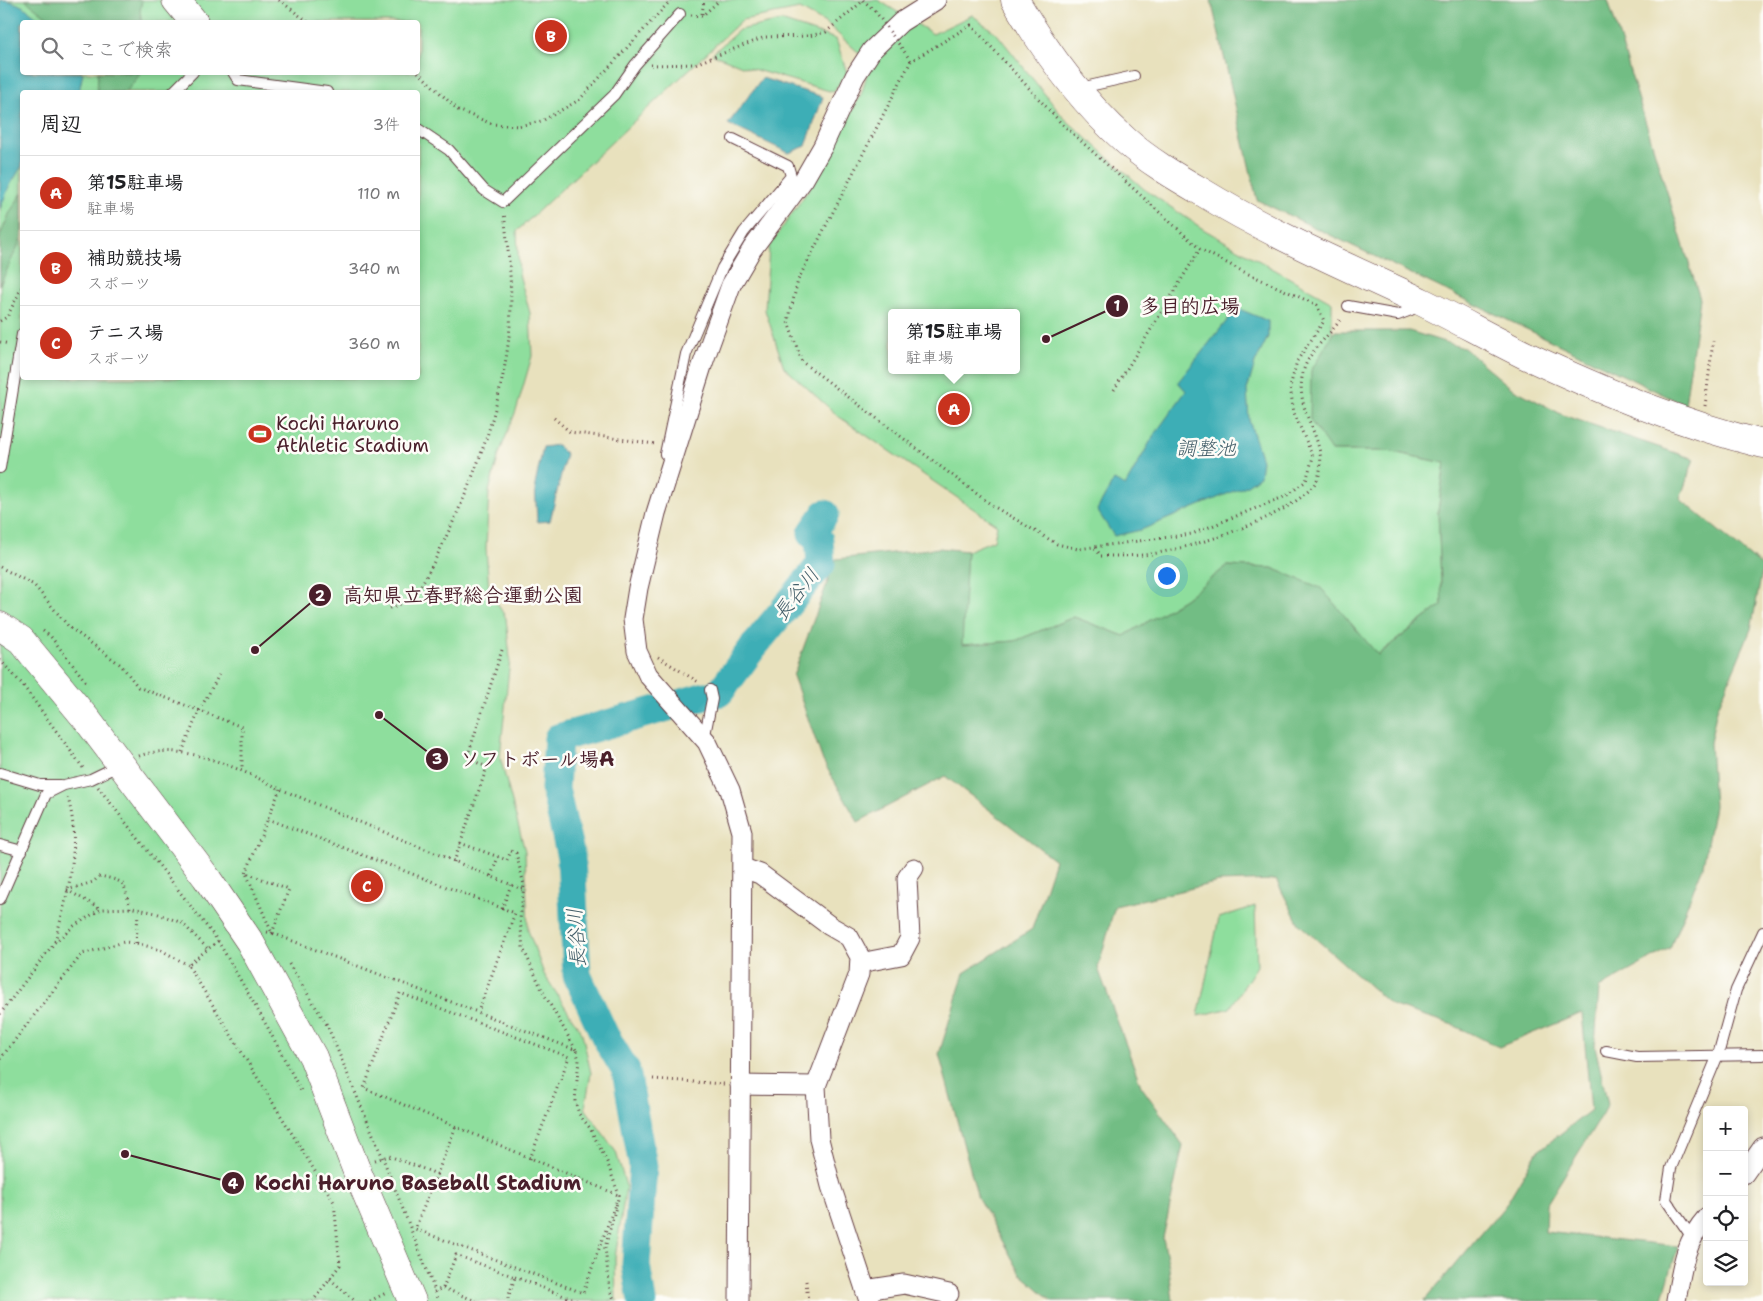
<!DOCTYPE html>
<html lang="ja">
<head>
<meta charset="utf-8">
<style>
	:root { --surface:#fff; --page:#f2f2f2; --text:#202124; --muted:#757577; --line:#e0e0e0; --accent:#c8321e }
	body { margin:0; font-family:"Shantell Sans","Klee One",sans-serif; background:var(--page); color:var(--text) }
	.controls { position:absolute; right:15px; bottom:15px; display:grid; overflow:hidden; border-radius:5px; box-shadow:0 2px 8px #0003 }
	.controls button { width:45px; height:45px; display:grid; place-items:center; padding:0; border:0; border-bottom:1px solid var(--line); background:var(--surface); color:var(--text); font:25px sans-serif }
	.you { position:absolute; left:1166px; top:575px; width:18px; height:18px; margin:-12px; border:4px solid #fff; border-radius:50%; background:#1a73e8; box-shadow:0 0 0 8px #1a73e833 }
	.badge { display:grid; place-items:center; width:32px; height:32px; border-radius:50%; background:var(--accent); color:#fff; font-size:16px; font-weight:700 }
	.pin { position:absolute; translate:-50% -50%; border:2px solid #fff; box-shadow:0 1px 5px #0006 }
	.popup { position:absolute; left:888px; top:309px; width:132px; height:65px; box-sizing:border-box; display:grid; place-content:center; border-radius:5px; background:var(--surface); filter:drop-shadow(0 1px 4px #0005); font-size:16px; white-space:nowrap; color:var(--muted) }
	.popup b { font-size:19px; color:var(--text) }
	.popup::after { content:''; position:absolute; left:50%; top:100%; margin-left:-10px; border:10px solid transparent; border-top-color:var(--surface) }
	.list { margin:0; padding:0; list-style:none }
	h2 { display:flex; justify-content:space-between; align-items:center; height:65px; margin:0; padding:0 20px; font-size:21px }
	h2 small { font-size:16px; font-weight:400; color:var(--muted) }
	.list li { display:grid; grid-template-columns:32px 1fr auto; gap:15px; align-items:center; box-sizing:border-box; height:75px; padding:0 20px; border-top:1px solid var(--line) }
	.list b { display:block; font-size:19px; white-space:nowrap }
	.list p { margin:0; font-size:16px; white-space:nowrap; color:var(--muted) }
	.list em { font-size:16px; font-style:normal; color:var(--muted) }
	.icon { flex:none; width:28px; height:28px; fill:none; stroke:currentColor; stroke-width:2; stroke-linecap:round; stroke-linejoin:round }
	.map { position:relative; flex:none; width:1763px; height:1301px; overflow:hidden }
	.search { position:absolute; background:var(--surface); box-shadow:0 2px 8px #0003; left:20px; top:20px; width:400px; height:55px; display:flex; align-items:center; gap:12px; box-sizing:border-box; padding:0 18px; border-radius:5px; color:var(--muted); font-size:19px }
	.panel { position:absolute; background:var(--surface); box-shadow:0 2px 8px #0003; left:20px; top:90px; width:400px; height:290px; border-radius:5px }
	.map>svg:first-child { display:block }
</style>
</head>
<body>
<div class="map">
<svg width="1763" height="1301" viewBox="0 0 1763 1301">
	<rect width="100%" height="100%" fill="#fdfcf7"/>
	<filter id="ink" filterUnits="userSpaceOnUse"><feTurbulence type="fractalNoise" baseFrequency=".02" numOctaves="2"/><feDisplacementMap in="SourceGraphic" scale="10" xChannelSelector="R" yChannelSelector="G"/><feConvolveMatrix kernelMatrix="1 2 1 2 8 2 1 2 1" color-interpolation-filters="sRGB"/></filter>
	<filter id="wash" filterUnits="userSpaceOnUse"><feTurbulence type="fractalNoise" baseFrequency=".0096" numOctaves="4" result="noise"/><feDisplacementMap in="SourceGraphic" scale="20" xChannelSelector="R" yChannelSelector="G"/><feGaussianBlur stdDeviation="1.12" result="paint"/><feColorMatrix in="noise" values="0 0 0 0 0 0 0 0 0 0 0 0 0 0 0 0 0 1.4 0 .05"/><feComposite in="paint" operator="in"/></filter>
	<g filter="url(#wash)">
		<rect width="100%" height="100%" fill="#e8e1bd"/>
		<g fill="#8ede9d" stroke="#6c7e64" fill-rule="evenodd">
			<path d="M0,0H878L933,34L972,15L997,34L1063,117L1144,189L1203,229L1332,302V336L1311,371L1331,451H1388L1445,463L1438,511L1442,605L1377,655L1320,588L1272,568L1227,566L1185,599L1124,636L1074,617L1015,641L961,645L967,551L994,540L997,525L838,416L784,367L765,310L769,247L822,170L862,92L870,63L827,24L800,9L742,20L517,231L519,274L530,313L532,356L517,408L499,454L489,491L486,548L489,590L506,618L510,658L500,757L525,851L528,930L544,974L582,1033L591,1073L585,1108L616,1152L626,1186L615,1258L616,1299L618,1301H0ZM22,22H418V72H22ZM22,92H418V378H22ZM892,313H1016V370H892Z"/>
			<polygon points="781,21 836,39 847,73 833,92 742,66 712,54 739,30"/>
			<polygon points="1255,906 1257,966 1230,1008 1198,1016 1219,918"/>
		</g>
		<g fill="#72bd84" stroke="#5e6e58">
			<polygon points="25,0 142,0 140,12 142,22 54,22"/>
			<polygon points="1211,0 1608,0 1700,299 1685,405 1257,200"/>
			<polygon points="98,73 98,72 141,73 126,92 97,92"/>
			<polygon points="22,193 22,237 0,285 0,236 10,212"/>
			<polygon points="1335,331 1409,331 1464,348 1510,387 1563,415 1694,459 1680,499 1763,567 1751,629 1717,709 1710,743 1714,806 1703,866 1670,948 1599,988 1595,1046 1608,1105 1546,1205 1545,1232 1678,1246 1662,1301 1424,1301 1505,1206 1537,1152 1591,1110 1582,1013 1499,1047 1453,1025 1391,1005 1299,924 1276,880 1219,882 1115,906 1098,968 1141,1086 1183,1145 1163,1238 1169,1268 1173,1301 1052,1301 1021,1274 978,1198 939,1054 964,973 1032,929 1055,860 945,776 858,822 823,761 793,676 836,559 939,548 967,551 962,645 1015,641 1074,617 1124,636 1185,599 1227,566 1272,568 1321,588 1378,655 1442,605 1438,511 1445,463 1388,451 1331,451 1310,420 1311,371"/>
		</g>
		<g fill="#3daeb6" stroke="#446670">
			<path d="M0,0C17,0 30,10 42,22H22V72L83,73L79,92H22V166L9,187L0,209Z"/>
			<polygon points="762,78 823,97 806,146 789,153 728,124"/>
			<polygon points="1237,308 1268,321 1268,337 1255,363 1247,390 1249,420 1262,460 1260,476 1246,486 1141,530 1114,536 1097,510 1114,480 1125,486 1154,435 1186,391 1178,382"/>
			<polygon points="557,445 566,454 550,521 537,522 535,485 543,447"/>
		</g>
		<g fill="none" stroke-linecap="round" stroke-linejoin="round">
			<g stroke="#3daeb6" stroke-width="29">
				<polyline points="717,693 720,692 754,646 821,564 819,540 812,533 825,514"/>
				<polyline points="682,703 705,696"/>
				<polyline points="642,1301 636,1265 643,1166 626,1071 605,1036 577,975 571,857 555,789 558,738 668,707"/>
			</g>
		</g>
	</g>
	<g filter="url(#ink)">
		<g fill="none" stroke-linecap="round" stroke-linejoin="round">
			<defs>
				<g id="lane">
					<polyline points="233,72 238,80 327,92"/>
					<polyline points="1080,88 1134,76"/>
					<polyline points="173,92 193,72"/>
					<polyline points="418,129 449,150 484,190 503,202 614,95 635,65 680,14"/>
					<polyline points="1348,306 1398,315 1411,310 1414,301"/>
					<polyline points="665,454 686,354 722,268 744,232 791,176 788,166 733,139"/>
					<polyline points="0,468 22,334"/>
					<polyline points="704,740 712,699 710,690"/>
					<polyline points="0,773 40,785 60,785"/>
					<polyline points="0,845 22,851"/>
					<polyline points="0,899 46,794 64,785 91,779 120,765"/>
					<polyline points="1606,1051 1637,1057 1763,1055"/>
					<polyline points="1691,1236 1666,1200 1671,1168 1718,1055 1736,990 1763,932"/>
				</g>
				<g id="street">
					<polyline points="743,868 760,874 830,926 849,937 860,957 859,974 816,1086 819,1139 831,1186 869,1301"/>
					<polyline points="860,963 901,955 910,938 907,878 914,868"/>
					<polyline points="740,1085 816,1086"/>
					<polyline points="1744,1174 1763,1147"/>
					<polyline points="865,1290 904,1284 949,1294"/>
					<polyline points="739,1301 742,832 730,790 707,742 648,675 637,651 633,619 638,588 656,513 702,366 731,285 752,249 804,179 823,146 855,76 872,50 901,22 936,0"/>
					<path d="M1676,1301C1682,1268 1684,1243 1707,1217"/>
				</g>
				<g id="secondary">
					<polyline points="176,0 194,22"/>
					<path d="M1015,0C1045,51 1080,100 1125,140C1147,160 1176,177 1202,192C1272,235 1348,267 1422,302C1457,319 1490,338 1525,355C1602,391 1681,424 1763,444"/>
					<polyline points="0,626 21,640 88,721 206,877 250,942 313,1057 356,1169 412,1301"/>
				</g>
			</defs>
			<use href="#lane" stroke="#623c41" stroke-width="12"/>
			<use href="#street" stroke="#623c41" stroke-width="21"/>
			<use href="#secondary" stroke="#623c41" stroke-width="29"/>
			<g stroke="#623c41" stroke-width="3" stroke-dasharray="1 4" stroke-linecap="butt">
				<polyline points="279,0 308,22"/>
				<polyline points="863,0 875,11"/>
				<polyline points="702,14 704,0"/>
				<polyline points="691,15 702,16 720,0"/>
				<polygon points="971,25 1060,122 1200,249 1242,271 1317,305 1324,321 1297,361 1290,387 1294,413 1313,457 1306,481 1286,496 1192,534 1078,549 1057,544 993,506 802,362 788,322 798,280 911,61"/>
				<polyline points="651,65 695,64 765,37 809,36 826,32 863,1"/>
				<polyline points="418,72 458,110 492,124 518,126 542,121 579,100 671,0"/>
				<polyline points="0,321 7,317 22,287"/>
				<polyline points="0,342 9,344"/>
				<polyline points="1114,390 1200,249"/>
				<polyline points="1705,406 1713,341"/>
				<polyline points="554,418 570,432 655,444"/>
				<path d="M1095,548L1101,556C1115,556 1129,556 1143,555C1181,552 1308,514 1319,475C1329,437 1291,412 1304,369C1311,348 1331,335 1342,317"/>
				<polyline points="0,567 34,585 69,627 121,665 138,687 242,727 242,770"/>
				<path d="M390,608C397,605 408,602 413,596C426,580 436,558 445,539C477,473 504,399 510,326C513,287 508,251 504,212"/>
				<polyline points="43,631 51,637 87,683"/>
				<polyline points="658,657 700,683"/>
				<polyline points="0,660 22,684 83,768"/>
				<polyline points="182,752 199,711 219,675"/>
				<path d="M139,756C182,740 242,770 280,789L524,890"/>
				<polyline points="98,787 218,941 268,1028 302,1093"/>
				<polyline points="268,819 515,913 478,1012"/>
				<polyline points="460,843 507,860 511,851 516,853 524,885 520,919 523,948 543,992 576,1050"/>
				<polyline points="454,862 487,767 467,758 503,647"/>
				<polyline points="246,873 280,789"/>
				<polyline points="491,876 498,857"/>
				<path d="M67,890L93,882L100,876C127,882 123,881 130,908"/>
				<polyline points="67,890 101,909"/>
				<polyline points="502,909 511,885"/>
				<polyline points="267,932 272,933 289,889 246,873 272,933 576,1050 579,1060 575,1101 579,1114 590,1128 607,1162 619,1195 605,1248 610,1291 615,1301"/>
				<path d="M55,941C68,894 82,842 67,795"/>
				<polyline points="218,941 188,965 334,1202 340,1265 313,1301"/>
				<polyline points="136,943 138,914"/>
				<polyline points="289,964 327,1025 382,1156 439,1301"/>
				<polyline points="0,1014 55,942 74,926 101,909 133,908 156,913 182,923 208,949"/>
				<polyline points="0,1059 82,954 124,942 136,943 161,950 188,965"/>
				<polyline points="653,1079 724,1084"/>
				<polyline points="530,1159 569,1057 400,993 364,1088 618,1195"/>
				<polyline points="375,1160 389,1156 437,1174 456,1126"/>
				<polyline points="437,1174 415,1229 583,1293 616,1202"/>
				<polyline points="515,1277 577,1301"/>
				<polyline points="330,1279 355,1301"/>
				<polyline points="806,1281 808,1301"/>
				<polyline points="443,1288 456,1255 515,1277 507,1301"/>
				<polyline points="434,1292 443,1288 476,1301"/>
				<polyline points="370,1301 386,1293"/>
			</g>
			<use href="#lane" stroke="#fff" stroke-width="10"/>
			<use href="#street" stroke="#fff" stroke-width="19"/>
			<use href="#secondary" stroke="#fff" stroke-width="28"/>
			<polyline stroke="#623c41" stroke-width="3" stroke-dasharray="1 4" stroke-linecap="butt" points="875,11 911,61"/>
		</g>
	</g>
	<defs>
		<symbol id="stadium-bare" viewBox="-9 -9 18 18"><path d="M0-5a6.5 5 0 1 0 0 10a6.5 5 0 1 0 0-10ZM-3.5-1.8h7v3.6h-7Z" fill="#c8321e" stroke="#fdfcf7" stroke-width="2.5" paint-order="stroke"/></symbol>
	</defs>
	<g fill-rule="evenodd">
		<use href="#stadium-bare" x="244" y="418" width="32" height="32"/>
	</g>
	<g text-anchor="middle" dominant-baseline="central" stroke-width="5" stroke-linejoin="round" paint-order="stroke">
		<g font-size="19" fill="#4a1f2b" stroke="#fdfcf7" text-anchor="start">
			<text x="276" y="423">Kochi Haruno<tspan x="276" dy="22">Athletic Stadium</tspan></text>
		</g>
		<g font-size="20" font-style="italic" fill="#445f6a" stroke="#fdfcf7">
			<text x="1206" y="448">調整池</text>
			<text transform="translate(796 594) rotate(-52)">長谷川</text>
			<text transform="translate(576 938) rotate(-94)">長谷川</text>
		</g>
	</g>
	<path fill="none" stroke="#4a1f2b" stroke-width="2" d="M1046 339L1117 306M255 650L320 595M379 715L437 759M125 1154L233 1183"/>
	<g fill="#4a1f2b" stroke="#fdfcf7" stroke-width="2">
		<circle cx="1046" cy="339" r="5"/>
		<circle cx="255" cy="650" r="5"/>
		<circle cx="379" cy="715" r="5"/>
		<circle cx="125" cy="1154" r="5"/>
		<circle cx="1117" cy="306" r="12"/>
		<circle cx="320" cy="595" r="12"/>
		<circle cx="437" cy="759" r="12"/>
		<circle cx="233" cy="1183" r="12"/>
	</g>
	<g font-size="15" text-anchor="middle" font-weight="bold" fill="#fff">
		<text x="1117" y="311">1</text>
		<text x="320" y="601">2</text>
		<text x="437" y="764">3</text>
		<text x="233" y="1189">4</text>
	</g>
	<g font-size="20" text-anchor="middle" font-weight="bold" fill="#4a1f2b" stroke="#fdfcf7" stroke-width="5" stroke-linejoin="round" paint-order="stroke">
		<text x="1190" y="313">多目的広場</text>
		<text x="463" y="602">高知県立春野総合運動公園</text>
		<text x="537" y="766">ソフトボール場A</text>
		<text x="418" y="1190">Kochi Haruno Baseball Stadium</text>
	</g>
</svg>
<div class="controls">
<button>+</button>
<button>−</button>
<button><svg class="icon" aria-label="locate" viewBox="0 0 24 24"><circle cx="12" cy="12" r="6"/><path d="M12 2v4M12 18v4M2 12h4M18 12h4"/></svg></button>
<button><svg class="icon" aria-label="layers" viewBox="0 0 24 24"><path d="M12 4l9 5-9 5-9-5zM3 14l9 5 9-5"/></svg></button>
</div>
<div class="you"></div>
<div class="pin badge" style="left:954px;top:409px">A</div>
<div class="popup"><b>第15駐車場</b>駐車場</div>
<div class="pin badge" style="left:551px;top:36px">B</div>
<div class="pin badge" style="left:367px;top:886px">C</div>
<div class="search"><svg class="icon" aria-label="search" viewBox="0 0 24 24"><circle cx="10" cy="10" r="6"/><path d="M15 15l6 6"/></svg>ここで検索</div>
<section class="panel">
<h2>周辺<small>3件</small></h2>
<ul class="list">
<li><span class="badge">A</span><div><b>第15駐車場</b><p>駐車場</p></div><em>110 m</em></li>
<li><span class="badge">B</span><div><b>補助競技場</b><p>スポーツ</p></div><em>340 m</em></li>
<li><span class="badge">C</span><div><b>テニス場</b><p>スポーツ</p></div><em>360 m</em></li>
</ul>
</section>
</div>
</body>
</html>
